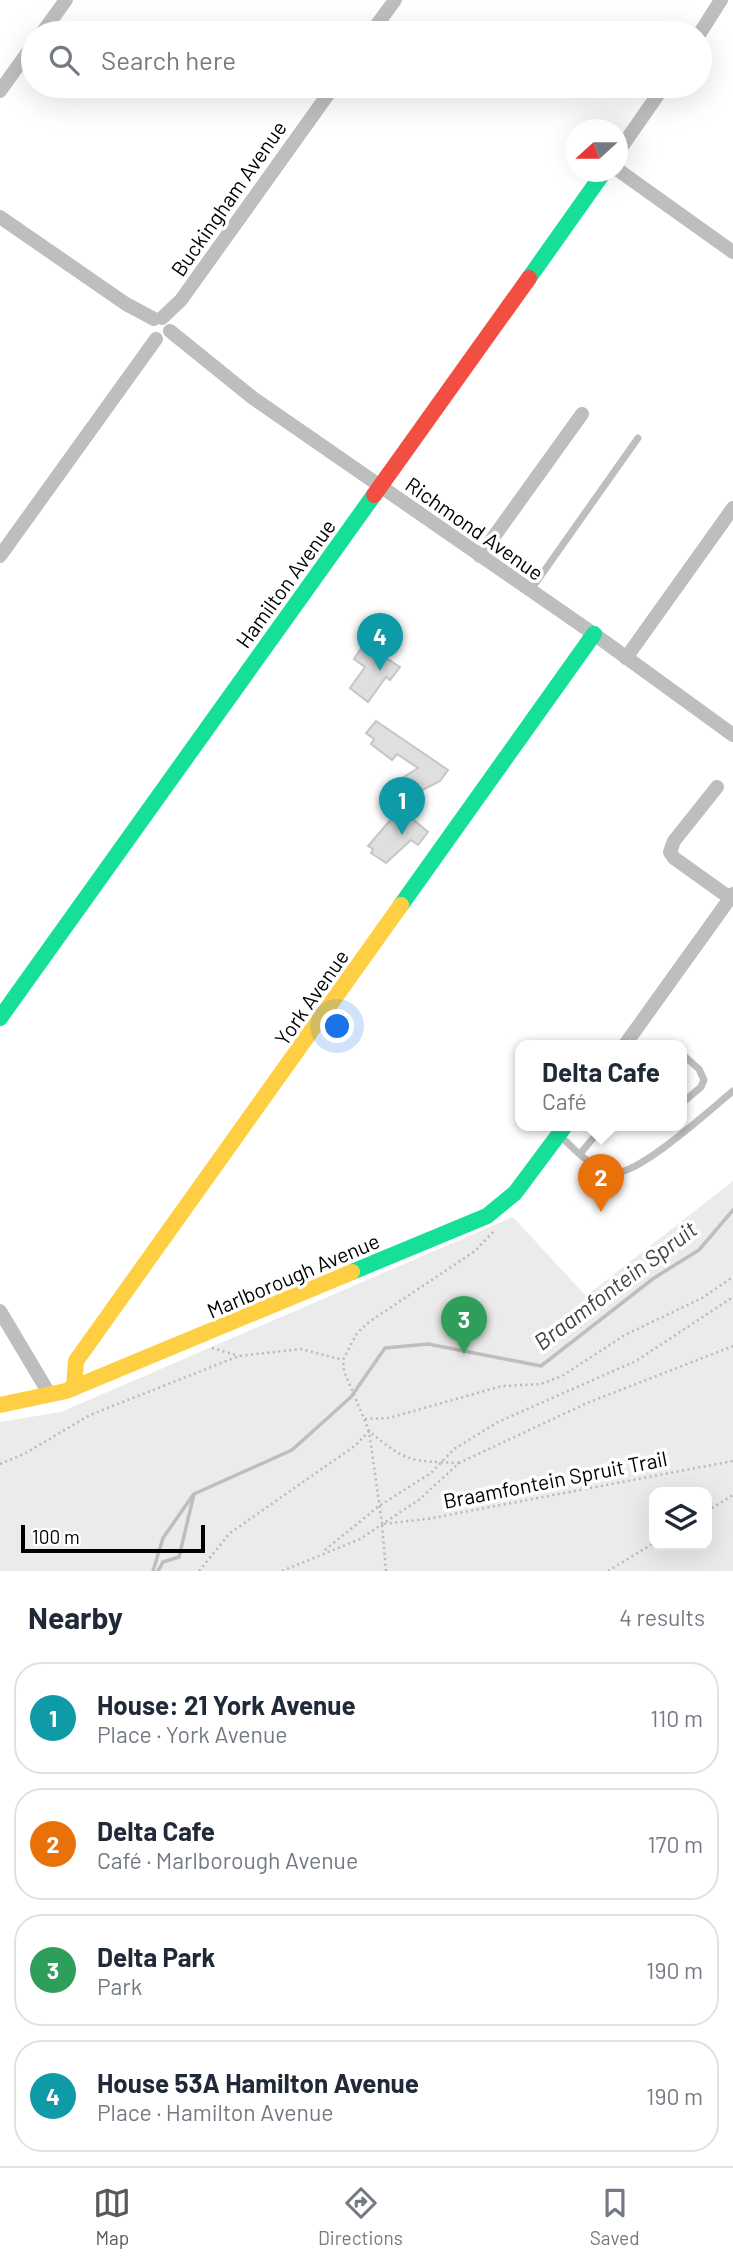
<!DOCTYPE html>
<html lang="en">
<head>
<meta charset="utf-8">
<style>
	:root { --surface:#fff; --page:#f2f2f3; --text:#1f2937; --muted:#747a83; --line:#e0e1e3; --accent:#595959 }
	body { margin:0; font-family:Barlow,sans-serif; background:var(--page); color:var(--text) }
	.controls { position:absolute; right:21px; bottom:21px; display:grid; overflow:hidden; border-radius:14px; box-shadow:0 7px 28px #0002 }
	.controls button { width:63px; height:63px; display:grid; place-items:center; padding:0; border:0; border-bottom:2px solid var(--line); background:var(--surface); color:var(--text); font:35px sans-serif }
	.compass { position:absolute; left:565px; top:119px; width:63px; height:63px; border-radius:50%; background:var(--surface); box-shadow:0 7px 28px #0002; rotate:249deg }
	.scale { position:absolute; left:21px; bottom:18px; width:184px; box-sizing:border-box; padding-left:7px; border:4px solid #000; border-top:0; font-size:19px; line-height:24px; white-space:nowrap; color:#000; -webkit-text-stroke:5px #fff; paint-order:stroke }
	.you { position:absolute; left:338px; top:1027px; width:24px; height:24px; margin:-18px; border:5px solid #fff; border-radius:50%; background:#1a73e8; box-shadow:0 0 0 10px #1a73e833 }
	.badge { display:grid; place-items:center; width:46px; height:46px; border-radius:50%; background:var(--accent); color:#fff; font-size:23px; font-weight:700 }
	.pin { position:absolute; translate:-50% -58px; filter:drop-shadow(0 2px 4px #0008) }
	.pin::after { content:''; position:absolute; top:37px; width:24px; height:21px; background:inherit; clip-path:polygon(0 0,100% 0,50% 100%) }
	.popup { position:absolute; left:515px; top:1040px; width:172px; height:91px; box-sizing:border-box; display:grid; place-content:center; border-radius:14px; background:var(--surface); filter:drop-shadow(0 2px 5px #0005); font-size:23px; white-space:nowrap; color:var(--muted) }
	.popup b { font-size:26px; color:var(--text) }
	.popup::after { content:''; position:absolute; left:50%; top:100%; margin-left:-14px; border:14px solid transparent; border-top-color:var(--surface) }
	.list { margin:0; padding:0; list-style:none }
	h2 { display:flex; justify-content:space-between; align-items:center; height:91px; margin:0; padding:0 28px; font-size:30px }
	h2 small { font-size:23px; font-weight:400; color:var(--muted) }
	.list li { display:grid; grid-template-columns:46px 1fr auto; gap:21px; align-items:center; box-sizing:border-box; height:112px; margin:0 14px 14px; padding:0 14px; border:2px solid var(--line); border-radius:28px }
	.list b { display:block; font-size:26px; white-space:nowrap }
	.list p { margin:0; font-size:23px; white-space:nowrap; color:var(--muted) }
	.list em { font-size:23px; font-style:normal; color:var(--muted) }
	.icon { flex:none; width:38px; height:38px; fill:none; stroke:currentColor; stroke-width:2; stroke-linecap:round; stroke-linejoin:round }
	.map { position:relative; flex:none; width:733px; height:1571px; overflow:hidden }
	.search { position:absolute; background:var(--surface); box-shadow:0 7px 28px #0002; left:21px; right:21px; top:21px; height:77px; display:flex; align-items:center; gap:18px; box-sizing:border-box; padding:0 24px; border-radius:38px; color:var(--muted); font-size:26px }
	.sheet { height:595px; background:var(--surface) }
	nav { display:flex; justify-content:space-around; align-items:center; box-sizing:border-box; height:98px; border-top:2px solid var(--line); background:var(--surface); font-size:19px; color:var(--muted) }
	nav a { display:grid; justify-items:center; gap:4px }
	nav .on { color:var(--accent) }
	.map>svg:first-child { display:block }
</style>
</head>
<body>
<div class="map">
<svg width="733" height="1571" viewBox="0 0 733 1571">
	<rect width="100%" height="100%" fill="#fff"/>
	<path fill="#ebebeb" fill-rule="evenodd" d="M733,1181V1571H0V1422L61,1412L513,1217L586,1296ZM654,1492H707V1545H654Z"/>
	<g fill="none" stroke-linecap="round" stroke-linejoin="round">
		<g stroke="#bebebe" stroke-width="3.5">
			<polyline points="153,1571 163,1538 193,1495"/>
			<polyline points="158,1571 163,1562 179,1557 194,1494 292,1450 351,1397 385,1348 428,1344 541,1366 654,1278 699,1250 733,1210"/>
		</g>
	</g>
	<g fill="#dfdfdf" stroke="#c6c6c6" stroke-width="2">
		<polygon points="364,644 400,667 390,680 386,677 368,702 350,688 365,667 354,659"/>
		<polygon points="376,721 448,770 440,781 413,795 402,778 418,768 397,754 392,760 371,744 374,739 366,733"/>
		<polygon points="397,806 428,832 418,845 411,840 386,863 371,853 373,849 368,846 393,817 390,814"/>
	</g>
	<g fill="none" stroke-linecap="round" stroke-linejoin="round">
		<g stroke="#b9b9b9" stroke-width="2.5" stroke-dasharray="2 3.5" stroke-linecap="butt">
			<polyline points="212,1348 239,1356"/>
			<polyline points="365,1419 389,1418 502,1386 541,1384 562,1376 625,1335 702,1298 733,1277"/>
			<polyline points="0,1464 24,1454 90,1415 239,1356 301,1349 343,1360"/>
			<polyline points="707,1511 733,1495"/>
			<polyline points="382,1524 369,1431 344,1371 343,1360 357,1333 369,1322 475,1251 495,1230"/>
			<polyline points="325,1550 379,1506 431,1473 454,1449 498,1422 636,1361 733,1297"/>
			<path d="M199,1571L230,1533L356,1445L369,1431C407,1463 411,1461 459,1463"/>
			<polyline points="282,1571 360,1539 420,1499 459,1463 587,1403 733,1346"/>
			<polyline points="386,1571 382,1524 427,1519 733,1461"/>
			<polyline points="608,1571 654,1543"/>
		</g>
		<g stroke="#bebebe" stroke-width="7">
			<polyline points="530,591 638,438"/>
			<polyline points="682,1054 699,1069 704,1080 701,1087 682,1103"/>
			<path d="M560,1136C574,1148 593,1171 613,1173C639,1175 711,1109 733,1091"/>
			<polyline points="580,1154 603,1126"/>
		</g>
		<g stroke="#bebebe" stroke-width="14">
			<polyline points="42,33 66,0"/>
			<polyline points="371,33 395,0"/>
			<polyline points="700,33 721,0"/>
			<polyline points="0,91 33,45"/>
			<polyline points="618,152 664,86"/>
			<polyline points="618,170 733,252"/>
			<polyline points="0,217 126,304 154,319"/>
			<polyline points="162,318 181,300 334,86"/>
			<polyline points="170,331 253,398 594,634 733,735"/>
			<polyline points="0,556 156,339"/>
			<polyline points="480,556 582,414"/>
			<polyline points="626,658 733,508"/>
			<polyline points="717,787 674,841 670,852 674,858 730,898"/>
			<polyline points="624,1046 733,894"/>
			<polyline points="0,1311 50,1395"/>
		</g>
		<g stroke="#16e098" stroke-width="16">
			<polyline points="529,278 604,172"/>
			<polyline points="401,905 594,634"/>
			<polyline points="0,1018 374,495"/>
			<polyline points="352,1272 487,1216 515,1193 565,1126"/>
		</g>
		<g stroke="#ffcf43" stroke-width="16">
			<polyline points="74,1387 76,1361 401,905"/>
			<polyline points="0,1405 66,1391 352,1272"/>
		</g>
		<polyline stroke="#f24e42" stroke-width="16" points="374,495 529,278"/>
	</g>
	<g text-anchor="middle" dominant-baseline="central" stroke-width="7" stroke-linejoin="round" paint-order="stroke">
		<g font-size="21" fill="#000" stroke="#fff">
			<text transform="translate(228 198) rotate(-55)">Buckingham Avenue</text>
			<text transform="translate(475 528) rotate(35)">Richmond Avenue</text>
			<text transform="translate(285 583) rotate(-54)">Hamilton Avenue</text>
			<text transform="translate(311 997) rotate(-55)">York Avenue</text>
			<text transform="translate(293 1275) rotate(-23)">Marlborough Avenue</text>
			<text transform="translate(555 1479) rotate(-11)">Braamfontein Spruit Trail</text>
		</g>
		<g font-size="23" font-style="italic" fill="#434343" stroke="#fff">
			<text transform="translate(615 1285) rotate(-37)">Braamfontein Spruit</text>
		</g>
	</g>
</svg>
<div class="controls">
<button><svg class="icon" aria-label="layers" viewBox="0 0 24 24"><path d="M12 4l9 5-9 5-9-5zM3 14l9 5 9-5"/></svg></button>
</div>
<svg class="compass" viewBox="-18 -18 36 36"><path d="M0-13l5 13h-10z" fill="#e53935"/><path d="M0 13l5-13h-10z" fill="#747a83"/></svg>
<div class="scale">100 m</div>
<div class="you"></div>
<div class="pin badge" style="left:402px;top:835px;background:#0f9aa8">1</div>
<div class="pin badge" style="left:601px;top:1212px;background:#e8710a">2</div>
<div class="popup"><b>Delta Cafe</b>Café</div>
<div class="pin badge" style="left:464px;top:1354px;background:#2e9e5b">3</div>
<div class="pin badge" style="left:380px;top:671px;background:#0f9aa8">4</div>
<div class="search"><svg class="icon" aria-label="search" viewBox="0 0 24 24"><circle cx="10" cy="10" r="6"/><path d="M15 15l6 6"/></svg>Search here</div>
</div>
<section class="sheet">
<h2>Nearby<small>4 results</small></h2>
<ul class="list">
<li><span class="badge" style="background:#0f9aa8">1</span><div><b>House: 21 York Avenue</b><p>Place · York Avenue</p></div><em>110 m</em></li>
<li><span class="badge" style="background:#e8710a">2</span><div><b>Delta Cafe</b><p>Café · Marlborough Avenue</p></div><em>170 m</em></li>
<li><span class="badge" style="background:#2e9e5b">3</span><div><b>Delta Park</b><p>Park</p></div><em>190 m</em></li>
<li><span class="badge" style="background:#0f9aa8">4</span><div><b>House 53A Hamilton Avenue</b><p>Place · Hamilton Avenue</p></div><em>190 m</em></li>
</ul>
</section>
<nav>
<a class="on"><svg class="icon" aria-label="map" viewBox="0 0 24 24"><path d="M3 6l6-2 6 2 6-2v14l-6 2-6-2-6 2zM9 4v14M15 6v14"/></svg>Map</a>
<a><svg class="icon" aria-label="directions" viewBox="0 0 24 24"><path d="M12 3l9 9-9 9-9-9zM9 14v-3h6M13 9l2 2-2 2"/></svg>Directions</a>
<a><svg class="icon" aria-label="saved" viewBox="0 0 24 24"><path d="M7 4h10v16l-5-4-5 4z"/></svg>Saved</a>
</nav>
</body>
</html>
